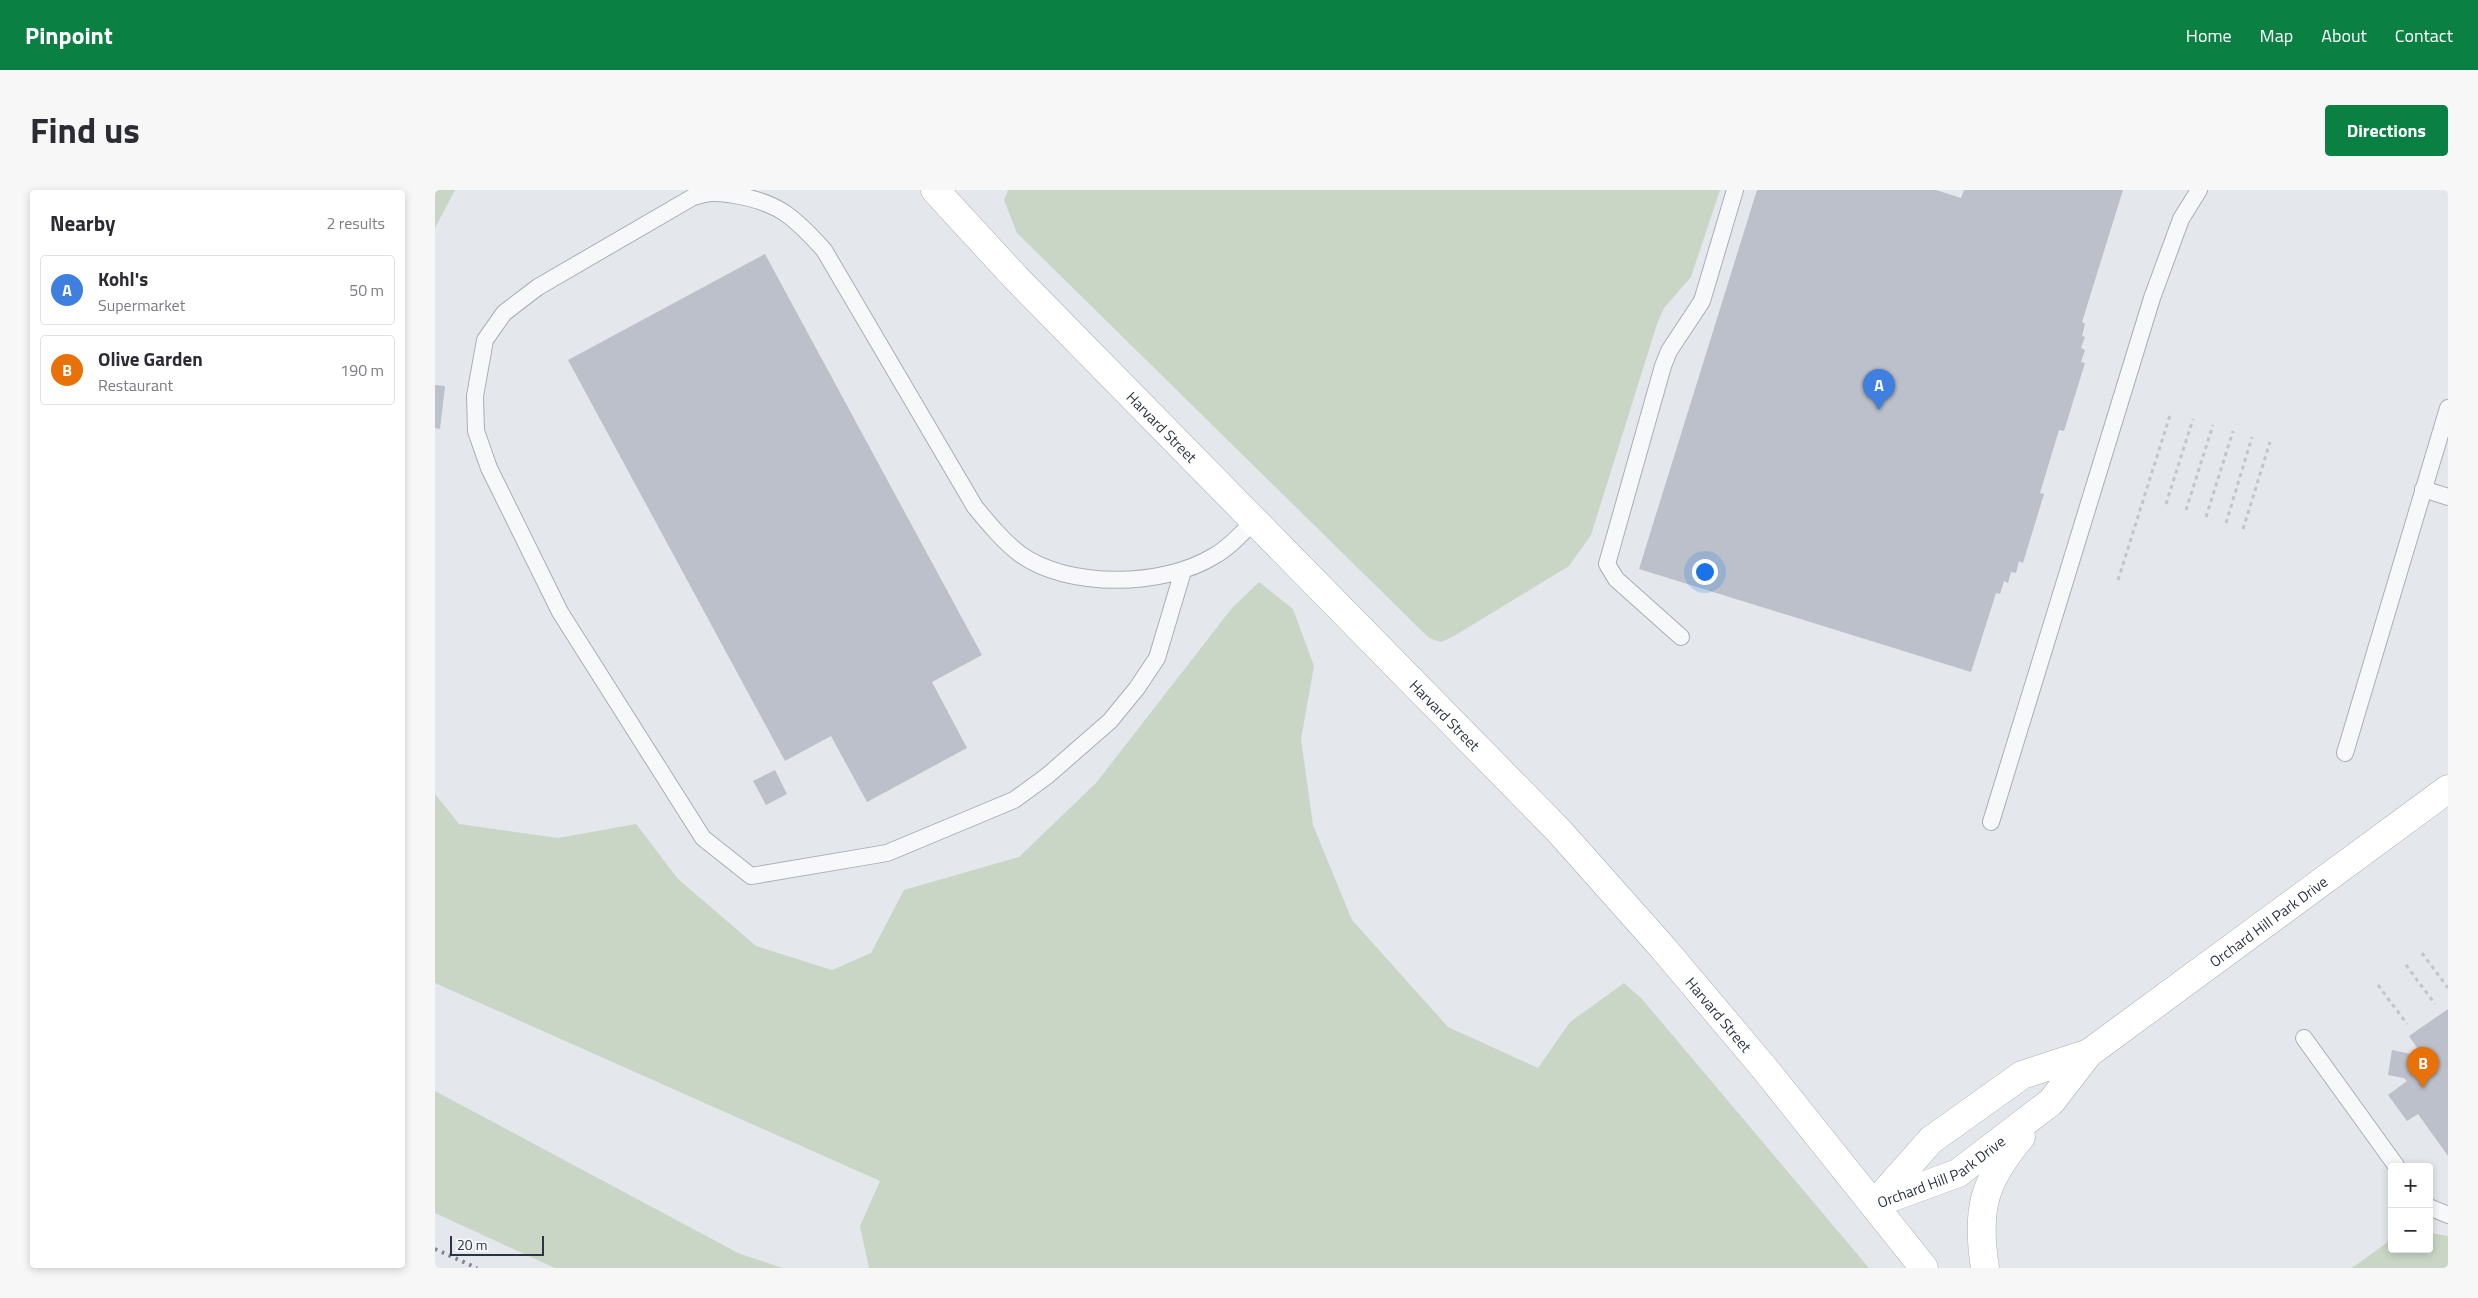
<!DOCTYPE html>
<html lang="en">
<head>
<meta charset="utf-8">
<style>
	:root { --surface:#fff; --page:#f7f7f7; --text:#2b2b33; --muted:#7c7c81; --line:#e1e1e2; --accent:#0b8043 }
	body { margin:0; font-family:"Titillium Web",sans-serif; background:var(--page); color:var(--text) }
	.controls { position:absolute; right:15px; bottom:15px; display:grid; overflow:hidden; border-radius:5px; box-shadow:0 2px 8px #0003 }
	.controls button { width:45px; height:45px; display:grid; place-items:center; padding:0; border:0; border-bottom:1px solid var(--line); background:var(--surface); color:var(--text); font:25px sans-serif }
	.scale { position:absolute; left:15px; bottom:12px; width:94px; box-sizing:border-box; padding-left:5px; border:2px solid #2b3445; border-top:0; font-size:14px; line-height:18px; white-space:nowrap; color:#2b3445; -webkit-text-stroke:4px #f4f6f9; paint-order:stroke }
	.you { position:absolute; left:1269px; top:381px; width:18px; height:18px; margin:-12px; border:4px solid #fff; border-radius:50%; background:#1a73e8; box-shadow:0 0 0 8px #1a73e833 }
	.badge { display:grid; place-items:center; width:32px; height:32px; border-radius:50%; background:var(--accent); color:#fff; font-size:16px; font-weight:700 }
	.pin { position:absolute; translate:-50% -41px; filter:drop-shadow(0 1px 2px #0008) }
	.pin::after { content:''; position:absolute; top:26px; width:18px; height:15px; background:inherit; clip-path:polygon(0 0,100% 0,50% 100%) }
	.list { margin:0; padding:0; list-style:none }
	h2 { display:flex; justify-content:space-between; align-items:center; height:65px; margin:0; padding:0 20px; font-size:21px }
	h2 small { font-size:16px; font-weight:400; color:var(--muted) }
	.list li { display:grid; grid-template-columns:32px 1fr auto; gap:15px; align-items:center; box-sizing:border-box; height:70px; margin:0 10px 10px; padding:0 10px; border:1px solid var(--line); border-radius:5px }
	.list b { display:block; font-size:19px; white-space:nowrap }
	.list p { margin:0; font-size:16px; white-space:nowrap; color:var(--muted) }
	.list em { font-size:16px; font-style:normal; color:var(--muted) }
	.map { position:relative; flex:none; width:2013px; height:1078px; overflow:hidden; border-radius:5px }
	header { display:flex; align-items:center; gap:30px; box-sizing:border-box; height:70px; padding:0 25px; background:var(--accent); color:#fff }
	header strong { font-size:24px }
	nav { display:flex; gap:28px; margin-inline-start:auto; font-size:18px }
	.intro { display:flex; align-items:center; justify-content:space-between; box-sizing:border-box; height:120px; padding:0 30px }
	h1 { margin:0; font-size:35px }
	.button { padding:12px 22px; border-radius:5px; background:var(--accent); color:#fff; font-size:18px; font-weight:700 }
	main { display:flex; gap:30px; padding:0 30px }
	aside { flex:1; background:var(--surface); border-radius:5px; box-shadow:0 2px 8px #0003 }
	.map>svg:first-child { display:block }
</style>
</head>
<body>
<header>
<strong>Pinpoint</strong>
<nav><a>Home</a><a>Map</a><a>About</a><a>Contact</a></nav>
</header>
<div class="intro"><h1>Find us</h1><a class="button">Directions</a></div>
<main>
<aside>
<h2>Nearby<small>2 results</small></h2>
<ul class="list">
<li><span class="badge" style="background:#3f7fe0">A</span><div><b>Kohl's</b><p>Supermarket</p></div><em>50 m</em></li>
<li><span class="badge" style="background:#e8710a">B</span><div><b>Olive Garden</b><p>Restaurant</p></div><em>190 m</em></li>
</ul>
</aside>
<div class="map">
<svg width="2013" height="1078" viewBox="0 0 2013 1078">
	<rect width="100%" height="100%" fill="#e4e7ec"/>
	<g fill="#c9d6c5">
		<polygon points="0,0 20,0 0,38"/>
		<polygon points="573,0 1285,0 1256,87 1229,118 1222,134 1156,345 1134,376 1019,446 1006,452 994,448 582,43 569,10"/>
		<polygon points="824,392 858,419 879,476 866,549 878,635 917,730 1013,837 1103,878 1135,832 1189,793 1207,809 1434,1078 434,1078 425,1036 445,991 0,793 0,604 24,634 123,648 201,634 243,689 321,756 397,780 436,763 469,700 584,667 661,593 797,418"/>
		<polygon points="0,901 303,1063 348,1078 120,1078 0,1023"/>
		<polygon points="1994,1043 2013,1046 2013,1078 1917,1078 1957,1049 1957,1059 1994,1059"/>
	</g>
	<g fill="#bbc0ca">
		<polygon points="1322,0 1501,0 1526,8 1529,0 1688,0 1647,132 1650,134 1647,146 1650,147 1646,158 1650,160 1646,172 1650,173 1629,241 1624,240 1605,303 1609,304 1588,373 1584,371 1581,383 1576,382 1573,393 1569,391 1565,404 1561,403 1536,482 1204,379"/>
		<polygon points="330,64 547,465 497,492 532,558 432,612 396,546 350,571 133,170"/>
		<polygon points="0,195 10,196 5,239 0,238"/>
		<polygon points="340,580 352,604 331,615 318,591"/>
		<polygon points="2013,819 2013,966 1983,924 1972,931 1953,905 1972,891 1969,888 1953,885 1957,860 1976,864 1983,859 1974,846"/>
	</g>
	<g fill="none" stroke-linecap="round" stroke-linejoin="round">
		<defs>
			<g id="lane">
				<polyline points="1988,299 2013,307"/>
				<path d="M748,381L722,468L702,498L675,531L612,586L579,610L452,663L316,686L268,648L125,422L54,278L41,241L40,206L50,150L69,123L103,97L258,7C275,2 282,2 299,5C344,12 360,28 389,60L540,317C554,334 568,351 585,364C633,399 729,397 779,366C794,358 807,343 819,331"/>
				<polyline points="1246,447 1181,389 1172,374 1228,176 1234,161 1267,111 1300,0"/>
				<polyline points="1910,563 2013,218"/>
				<polyline points="1556,632 1717,108 1746,29 1764,0"/>
				<polyline points="1869,848 1962,977"/>
				<polyline points="1994,1017 2013,1025"/>
			</g>
			<g id="secondary">
				<path id="s1" d="M500,0L581,88L1124,641L1228,758L1330,879L1489,1078"/>
				<polyline points="1442,1011 1496,950 1587,885 1654,863"/>
				<path id="s2" d="M1439,1014L1523,983L1616,912L1654,863L2013,599"/>
				<path d="M1550,1078C1541,1020 1548,992 1586,947"/>
			</g>
		</defs>
		<use href="#lane" stroke="#a9aeb7" stroke-width="18"/>
		<use href="#secondary" stroke="#a9aeb7" stroke-width="29"/>
		<g stroke="#c2c5cb" stroke-width="3" stroke-dasharray="4 4" stroke-linecap="butt">
			<polyline points="1731,314 1758,229"/>
			<polyline points="1751,320 1778,235"/>
			<polyline points="1771,327 1798,241"/>
			<polyline points="1791,333 1817,247"/>
			<polyline points="1808,339 1835,252"/>
			<polyline points="1683,390 1736,222"/>
			<polyline points="1987,763 2013,798"/>
			<polyline points="1971,775 2000,814"/>
			<polyline points="1943,795 1972,834"/>
		</g>
		<use href="#lane" stroke="#f7f8fa" stroke-width="16"/>
		<use href="#secondary" stroke="#fff" stroke-width="28"/>
		<polyline stroke="#7d8696" stroke-width="4" stroke-dasharray="2.5 5" stroke-linecap="butt" points="0,1059 42,1078"/>
	</g>
	<g text-anchor="middle" dominant-baseline="central" stroke-width="4" stroke-linejoin="round" paint-order="stroke">
		<g font-size="15" fill="#2b3445" stroke="#f4f6f9">
			<text stroke="none"><textPath href="#s1" startOffset="328">Harvard Street</textPath></text>
			<text stroke="none"><textPath href="#s1" startOffset="732">Harvard Street</textPath></text>
			<text stroke="none"><textPath href="#s2" startOffset="491">Orchard Hill Park Drive</textPath></text>
			<text stroke="none"><textPath href="#s1" startOffset="1138">Harvard Street</textPath></text>
			<text stroke="none"><textPath href="#s2" startOffset="75">Orchard Hill Park Drive</textPath></text>
		</g>
	</g>
</svg>
<div class="controls">
<button>+</button>
<button>−</button>
</div>
<div class="scale">20 m</div>
<div class="you"></div>
<div class="pin badge" style="left:1444px;top:220px;background:#3f7fe0">A</div>
<div class="pin badge" style="left:1988px;top:898px;background:#e8710a">B</div>
</div>
</main>
</body>
</html>
